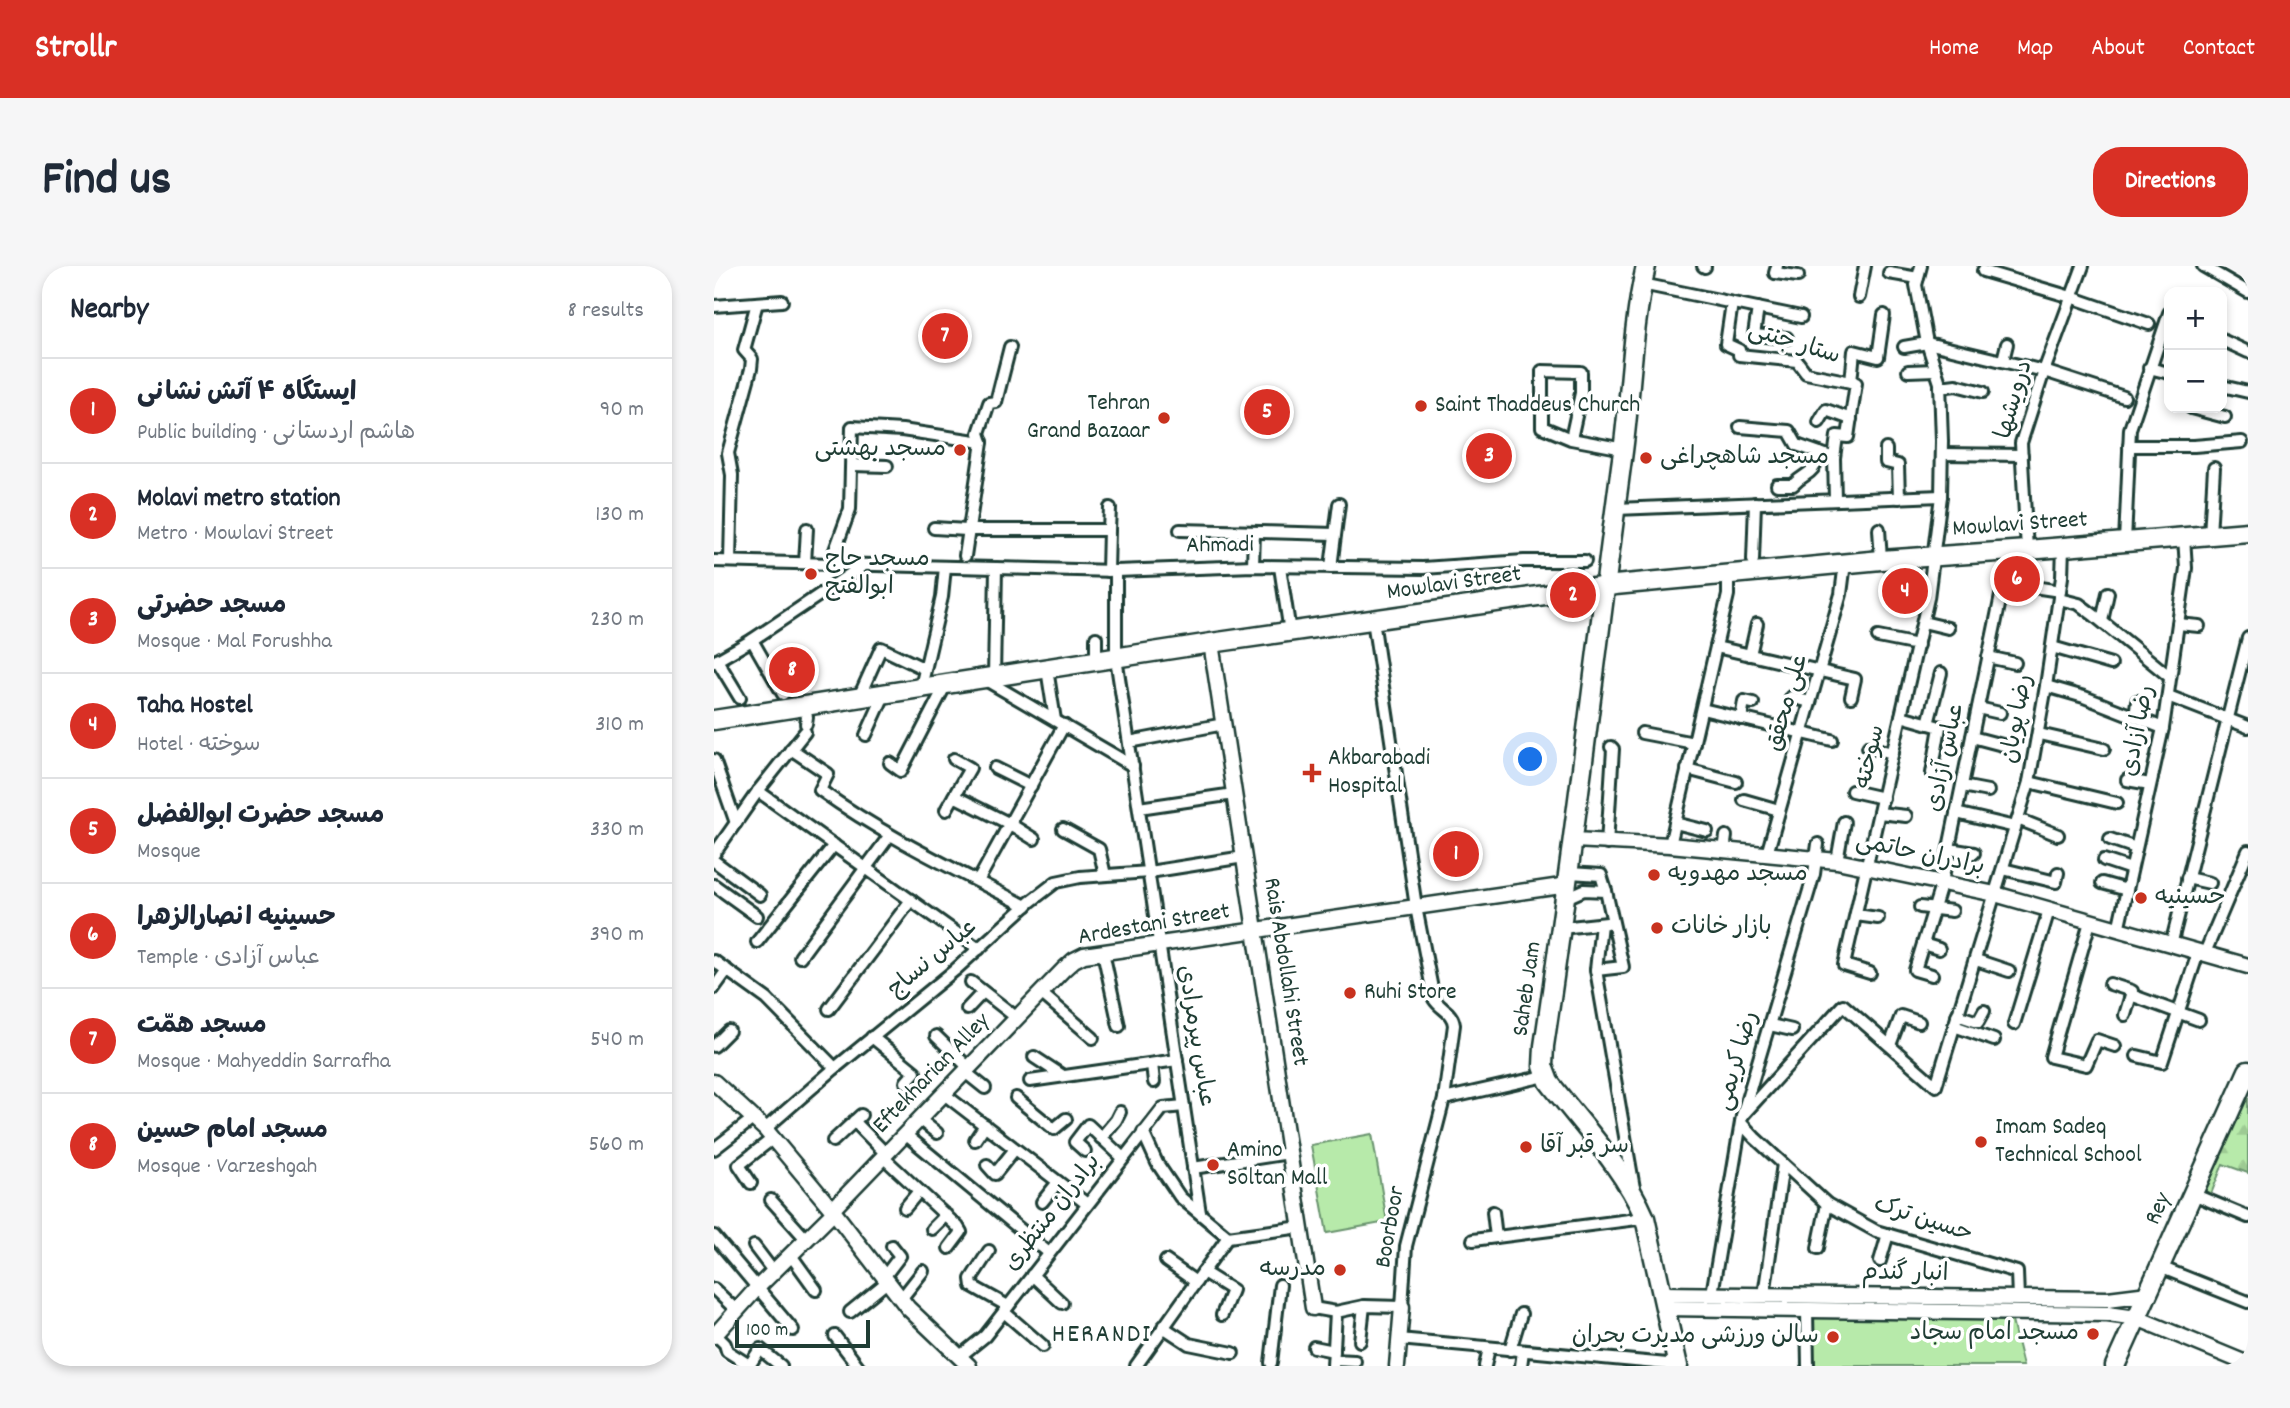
<!DOCTYPE html>
<html lang="en">
<head>
<meta charset="utf-8">
<style>
	:root { --surface:#fff; --page:#f6f6f7; --text:#1f2937; --muted:#747a83; --line:#e0e1e3; --accent:#d93025 }
	body { margin:0; font-family:Dekko,"Playpen Sans Arabic",sans-serif; background:var(--page); color:var(--text) }
	.controls { position:absolute; right:21px; top:21px; display:grid; overflow:hidden; border-radius:14px; box-shadow:0 4px 10px #0003 }
	.controls button { width:63px; height:63px; display:grid; place-items:center; padding:0; border:0; border-bottom:2px solid var(--line); background:var(--surface); color:var(--text); font:35px sans-serif }
	.scale { position:absolute; left:21px; bottom:18px; width:135px; box-sizing:border-box; padding-left:7px; border:4px solid #1f3d34; border-top:0; font-size:19px; line-height:24px; white-space:nowrap; color:#1f3d34; -webkit-text-stroke:5px #fff; paint-order:stroke }
	.you { position:absolute; left:817px; top:494px; width:24px; height:24px; margin:-18px; border:5px solid #fff; border-radius:50%; background:#1a73e8; box-shadow:0 0 0 10px #1a73e833 }
	.badge { display:grid; place-items:center; width:46px; height:46px; border-radius:50%; background:var(--accent); color:#fff; font-size:23px; font-weight:700 }
	.pin { position:absolute; translate:-50% -50%; border:4px solid #fff; box-shadow:0 2px 7px #0006 }
	.list { margin:0; padding:0; list-style:none }
	h2 { display:flex; justify-content:space-between; align-items:center; height:91px; margin:0; padding:0 28px; font-size:30px }
	h2 small { font-size:23px; font-weight:400; color:var(--muted) }
	.list li { display:grid; grid-template-columns:46px 1fr auto; gap:21px; align-items:center; box-sizing:border-box; height:105px; padding:0 28px; border-top:2px solid var(--line) }
	.list b { display:block; font-size:26px; white-space:nowrap }
	.list p { margin:0; font-size:23px; white-space:nowrap; color:var(--muted) }
	.list em { font-size:23px; font-style:normal; color:var(--muted) }
	.map { position:relative; flex:none; width:1534px; height:1100px; overflow:hidden; border-radius:28px }
	header { display:flex; align-items:center; gap:42px; box-sizing:border-box; height:98px; padding:0 35px; background:var(--accent); color:#fff }
	header strong { font-size:33px }
	nav { display:flex; gap:38px; margin-inline-start:auto; font-size:24px }
	.intro { display:flex; align-items:center; justify-content:space-between; box-sizing:border-box; height:168px; padding:0 42px }
	h1 { margin:0; font-size:49px }
	.button { padding:18px 32px; border-radius:28px; background:var(--accent); color:#fff; font-size:24px; font-weight:700 }
	main { display:flex; gap:42px; padding:0 42px }
	aside { flex:1; background:var(--surface); border-radius:28px; box-shadow:0 4px 10px #0003 }
	.map>svg:first-child { display:block }
</style>
</head>
<body>
<header>
<strong>Strollr</strong>
<nav><a>Home</a><a>Map</a><a>About</a><a>Contact</a></nav>
</header>
<div class="intro"><h1>Find us</h1><a class="button">Directions</a></div>
<main>
<aside>
<h2>Nearby<small>8 results</small></h2>
<ul class="list">
<li><span class="badge">1</span><div><b>ایستگاه ۴ آتش نشانی</b><p>Public building · هاشم اردستانی</p></div><em>90 m</em></li>
<li><span class="badge">2</span><div><b>Molavi metro station</b><p>Metro · Mowlavi Street</p></div><em>130 m</em></li>
<li><span class="badge">3</span><div><b>مسجد حضرتی</b><p>Mosque · Mal Forushha</p></div><em>230 m</em></li>
<li><span class="badge">4</span><div><b>Taha Hostel</b><p>Hotel · سوخته</p></div><em>310 m</em></li>
<li><span class="badge">5</span><div><b>مسجد حضرت ابوالفضل</b><p>Mosque</p></div><em>330 m</em></li>
<li><span class="badge">6</span><div><b>حسینیه انصارالزهرا</b><p>Temple · عباس آزادی</p></div><em>390 m</em></li>
<li><span class="badge">7</span><div><b>مسجد همّت</b><p>Mosque · Mahyeddin Sarrafha</p></div><em>540 m</em></li>
<li><span class="badge">8</span><div><b>مسجد امام حسین</b><p>Mosque · Varzeshgah</p></div><em>560 m</em></li>
</ul>
</aside>
<div class="map">
<svg width="1534" height="1100" viewBox="0 0 1534 1100">
	<defs>
		<pattern id="forest-firs" width="22" height="20" patternUnits="userSpaceOnUse" patternTransform="scale(1.75)"><rect width="22" height="20" fill="#b7eaaa"/><path d="M5 1l3.5 6h-7zM16 11l3.5 6h-7z" fill="#9dca93"/></pattern>
	</defs>
	<rect width="100%" height="100%" fill="#fff"/>
	<filter id="ink" filterUnits="userSpaceOnUse"><feTurbulence type="fractalNoise" baseFrequency=".0143" numOctaves="2"/><feDisplacementMap in="SourceGraphic" scale="14" xChannelSelector="R" yChannelSelector="G"/><feConvolveMatrix kernelMatrix="1 2 1 2 8 2 1 2 1" color-interpolation-filters="sRGB"/></filter>
	<g filter="url(#ink)">
		<g fill="#b7eaaa" stroke="#6b946f" stroke-width="2">
			<polygon points="658,868 673,956 613,967 597,879"/>
			<polygon points="1297,1051 1309,1100 1091,1100 1094,1052"/>
		</g>
		<polygon fill="url(#forest-firs)" stroke="#6b946f" stroke-width="2" points="1534,826 1534,907 1509,898 1497,928 1488,924"/>
		<g fill="none" stroke-linecap="round" stroke-linejoin="round">
			<defs>
				<g id="minor">
					<polyline points="989,0 991,1"/>
					<polyline points="1063,0 1061,7 1084,10"/>
					<polyline points="1489,0 1534,26"/>
					<polyline points="1269,5 1357,31 1435,58"/>
					<polyline points="1175,7 1204,12"/>
					<polyline points="928,18 1087,51"/>
					<polyline points="1145,31 1151,0"/>
					<polyline points="1018,37 1012,78 1025,84 1025,89 1083,95 1092,107 1142,117 1134,171 1123,170 1120,192 1121,233"/>
					<polyline points="0,40 68,35"/>
					<polyline points="1044,42 1040,69 1073,72"/>
					<polyline points="1508,74 1534,86"/>
					<polyline points="1190,81 1213,77 1330,105 1410,131"/>
					<polyline points="1289,94 1293,78"/>
					<polyline points="1435,102 1455,107"/>
					<polyline points="1194,105 1222,104"/>
					<polyline points="1137,116 1140,85 1164,91 1170,49"/>
					<polyline points="1508,120 1534,126"/>
					<polyline points="1226,121 1242,119 1269,126"/>
					<polyline points="1477,142 1511,151"/>
					<polyline points="1105,156 1112,144 1137,153"/>
					<polyline points="1026,161 1075,165 1083,179 1120,192"/>
					<polyline points="857,173 867,127 867,106 828,105 828,161 857,173 910,183"/>
					<polyline points="1415,180 1480,180 1528,176"/>
					<polyline points="1172,183 1172,196 1184,199 1185,232"/>
					<polyline points="1228,188 1308,189"/>
					<polyline points="138,199 173,200"/>
					<path d="M1063,219H1079C1093,204 1098,212 1106,187"/>
					<polyline points="902,243 1227,230"/>
					<polyline points="220,262 253,264 395,264 394,305"/>
					<polyline points="1165,263 1167,294"/>
					<polyline points="395,264 396,242"/>
					<polyline points="466,264 621,268"/>
					<polyline points="1496,269 1500,202"/>
					<polyline points="1411,276 1416,163 1455,47"/>
					<polyline points="1313,284 1307,177 1330,105 1369,0"/>
					<polyline points="251,290 268,176 265,167 275,137 282,136 296,81"/>
					<polyline points="1039,294 1041,237"/>
					<polyline points="0,295 402,305 539,300 709,302 810,295 871,295"/>
					<polyline points="16,295 18,209 14,187 37,103 38,93 30,84 43,37"/>
					<polyline points="91,297 93,263"/>
					<polyline points="116,298 136,243 138,161 188,164 268,176"/>
					<polyline points="539,300 540,266"/>
					<polyline points="566,301 576,366"/>
					<polyline points="617,301 625,238"/>
					<polyline points="402,305 402,392 486,947"/>
					<polyline points="1320,321 1346,325"/>
					<polyline points="1345,333 1365,338 1381,350 1456,411"/>
					<polyline points="1388,355 1394,327"/>
					<polyline points="1209,356 1234,362"/>
					<polyline points="1464,358 1485,360"/>
					<polyline points="1164,371 1204,379"/>
					<polyline points="382,372 382,395"/>
					<polyline points="38,374 69,428"/>
					<polyline points="1002,381 1141,413 1137,431"/>
					<polyline points="1338,381 1397,398"/>
					<polyline points="1036,389 1043,358"/>
					<polyline points="1274,391 1301,397"/>
					<polyline points="3,394 26,432"/>
					<polyline points="0,396 38,374 150,299"/>
					<polyline points="333,403 341,454"/>
					<polyline points="280,411 282,302"/>
					<polyline points="270,413 419,500"/>
					<polyline points="1332,420 1370,431 1449,462"/>
					<polyline points="207,421 228,331 231,301"/>
					<polyline points="1454,430 1534,461"/>
					<polyline points="145,431 167,382 211,403"/>
					<polyline points="1077,431 1096,436"/>
					<polyline points="90,440 93,451 92,458"/>
					<polyline points="1264,442 1286,447"/>
					<polyline points="988,443 1118,474"/>
					<polyline points="1187,450 1226,461 1218,507"/>
					<polyline points="1421,451 1423,435"/>
					<polyline points="1027,453 1030,435 1039,437"/>
					<polyline points="1214,458 1227,407"/>
					<polyline points="928,467 980,477"/>
					<polyline points="1325,468 1390,483"/>
					<polyline points="152,469 171,427"/>
					<polyline points="1258,471 1296,481"/>
					<polyline points="415,476 510,458"/>
					<polyline points="1154,481 1179,487"/>
					<path d="M77,483L114,508L106,524C170,570 242,604 312,640"/>
					<polyline points="0,494 22,557"/>
					<polyline points="176,497 187,505 232,418"/>
					<polyline points="281,502 317,520"/>
					<polyline points="973,503 1022,516"/>
					<polyline points="1413,514 1436,518"/>
					<polyline points="1315,516 1403,537"/>
					<polyline points="1248,520 1274,525"/>
					<polyline points="44,525 265,683"/>
					<polyline points="1138,525 1169,532"/>
					<polyline points="240,530 296,558 320,573"/>
					<polyline points="1030,534 1065,544"/>
					<polyline points="425,542 520,528"/>
					<polyline points="232,544 256,502 240,493"/>
					<polyline points="1165,547 1192,550"/>
					<polyline points="1242,547 1301,561"/>
					<polyline points="1304,553 1344,569"/>
					<polyline points="961,557 993,565"/>
					<polyline points="349,563 385,583 391,609"/>
					<polyline points="1396,573 1422,582"/>
					<polyline points="893,578 899,483 897,481"/>
					<polyline points="956,579 1014,329 1014,309"/>
					<polyline points="1235,583 1260,587"/>
					<polyline points="1010,585 1012,570"/>
					<polyline points="0,588 44,525 91,466"/>
					<polyline points="1053,588 1127,328 1131,297"/>
					<polyline points="1390,594 1417,603"/>
					<polyline points="0,595 46,629"/>
					<polyline points="1123,595 1130,556"/>
					<polyline points="1289,603 1342,616 1344,607"/>
					<polyline points="856,607 887,609 892,625"/>
					<polyline points="1473,612 1496,617"/>
					<polyline points="264,615 350,459"/>
					<polyline points="1388,617 1413,624"/>
					<polyline points="0,619 43,650"/>
					<polyline points="852,632 870,624 892,625 909,701 882,704 887,658"/>
					<polyline points="1206,641 1238,645"/>
					<polyline points="1142,649 1164,652"/>
					<polyline points="1376,656 1337,791 1372,799 1383,774 1401,780"/>
					<polyline points="847,662 893,657"/>
					<polyline points="1404,664 1449,462 1472,302 1470,271"/>
					<polyline points="43,676 120,579"/>
					<polyline points="1209,678 1225,683"/>
					<polyline points="1457,679 1534,372"/>
					<polyline points="389,686 405,760"/>
					<polyline points="1490,689 1534,585"/>
					<polyline points="86,691 176,569"/>
					<polyline points="1262,694 1295,705"/>
					<polyline points="0,695 53,733 121,802"/>
					<polyline points="882,704 920,922"/>
					<polyline points="1156,707 1130,699 1214,332 1227,230 1228,175 1226,117 1213,77 1202,19 1207,0"/>
					<polyline points="1218,709 1201,704 1228,616 1296,286"/>
					<polyline points="257,716 303,752"/>
					<polyline points="1396,718 1418,725 1417,729"/>
					<polyline points="0,722 13,704"/>
					<polyline points="327,727 379,772"/>
					<polyline points="115,743 197,634"/>
					<polyline points="253,743 269,726"/>
					<polyline points="1243,749 1264,756 1270,745"/>
					<polyline points="1411,749 1417,729 1485,754"/>
					<polyline points="1300,758 1335,644"/>
					<polyline points="1056,759 1078,764"/>
					<polyline points="1240,760 1280,774"/>
					<polyline points="222,770 255,802"/>
					<polyline points="158,771 201,806 192,816"/>
					<polyline points="1176,779 1187,750 1205,756"/>
					<polyline points="0,780 15,765"/>
					<polyline points="1423,790 1448,796 1484,687"/>
					<polyline points="320,791 349,810"/>
					<polyline points="438,798 440,816"/>
					<polyline points="251,806 271,822"/>
					<polyline points="316,815 463,794"/>
					<polyline points="230,828 373,938"/>
					<polyline points="302,832 340,863 352,853"/>
					<polyline points="730,833 831,810"/>
					<polyline points="1028,850 1129,739 1222,820 1315,516 1332,420 1348,311 1349,281"/>
					<polyline points="205,853 223,867"/>
					<polyline points="140,855 172,888"/>
					<polyline points="1027,857 1041,872 1113,938 1162,965 1303,1006 1304,1032"/>
					<polyline points="51,863 121,802 241,704 316,636 342,616 366,611 435,606 530,591"/>
					<polyline points="429,866 443,897 466,931 514,971"/>
					<polyline points="191,868 335,987"/>
					<polyline points="387,872 402,854 406,846"/>
					<polyline points="261,874 271,859"/>
					<polyline points="119,875 147,849"/>
					<polyline points="0,883 40,852"/>
					<polyline points="371,885 361,876 374,859 409,892"/>
					<polyline points="169,891 244,961 247,966 235,982"/>
					<polyline points="273,899 281,908 301,883"/>
					<polyline points="479,902 575,887"/>
					<polyline points="37,917 25,899 58,873"/>
					<polyline points="1479,928 1534,951"/>
					<polyline points="57,934 92,973"/>
					<polyline points="328,936 344,916"/>
					<polyline points="191,942 205,925"/>
					<polyline points="779,946 782,971"/>
					<polyline points="218,963 232,949"/>
					<polyline points="0,970 79,1064"/>
					<polyline points="759,974 931,952"/>
					<polyline points="40,980 59,1005"/>
					<polyline points="1104,982 1113,938"/>
					<polyline points="275,985 257,1013 258,1020 294,1040"/>
					<polyline points="76,988 102,1024"/>
					<polyline points="452,995 482,1016"/>
					<polyline points="1166,995 1174,968"/>
					<polyline points="1446,1001 1534,1036"/>
					<polyline points="489,1006 518,1024 508,1049"/>
					<polyline points="318,1009 348,1037"/>
					<polyline points="170,1011 186,990 178,980"/>
					<polyline points="0,1023 22,1044"/>
					<polyline points="998,1028 1028,850 1100,608 1104,578"/>
					<polyline points="1050,1029 1069,898"/>
					<polyline points="187,1033 209,1005"/>
					<path d="M599,1042L622,1046L650,1040L688,1041L692,980L730,833L740,759C738,745 727,744 720,733L702,641L659,354"/>
					<polyline points="1093,1044 1094,1100"/>
					<polyline points="136,1046 173,1016"/>
					<polyline points="290,1046 329,1080"/>
					<polyline points="449,1061 475,1078 519,1087"/>
					<polyline points="1,1068 11,1078 13,1085 35,1099"/>
					<polyline points="121,1070 144,1100"/>
					<polyline points="685,1073 964,1099"/>
					<polyline points="646,1075 650,1040"/>
					<polyline points="600,1081 620,1085"/>
					<polyline points="796,1084 807,1048"/>
					<polyline points="245,1091 271,1070 449,842 470,840"/>
					<polyline points="620,1094 641,1095"/>
					<polyline points="557,1097 566,1019"/>
					<polyline points="35,1100 46,1083 67,1100"/>
					<polyline points="422,1100 514,971 587,961"/>
					<polyline points="619,1100 622,1046"/>
					<polyline points="771,1100 775,1082"/>
					<polyline points="807,1100 809,1085"/>
				</g>
				<g id="tertiary">
					<polyline points="497,377 599,1042"/>
					<polyline points="860,574 956,579 1123,595 1281,628 1534,700"/>
					<polyline points="0,816 51,863 120,946 194,1042 255,1100"/>
					<polyline points="118,944 350,703 360,694 370,689 854,619"/>
					<polyline points="948,1028 1394,1033 1434,1028"/>
					<polyline points="951,1042 1394,1048 1423,1052 1534,1098"/>
					<polyline points="0,1070 43,1022 120,946"/>
					<polyline points="683,1100 688,1041"/>
				</g>
				<g id="primary">
					<path d="M932,0C917,66 917,134 907,200C881,394 859,587 830,780L829,800L835,816C869,860 909,901 931,952L964,1100"/>
					<polyline points="0,454 497,377 901,319 1167,294 1313,284 1534,266"/>
					<polyline points="1401,1100 1534,805"/>
				</g>
			</defs>
			<use href="#minor" stroke="#1f3d34" stroke-width="16"/>
			<use href="#tertiary" stroke="#1f3d34" stroke-width="19"/>
			<use href="#primary" stroke="#1f3d34" stroke-width="23"/>
			<use href="#minor" stroke="#fff" stroke-width="10"/>
			<use href="#tertiary" stroke="#fff" stroke-width="14"/>
			<use href="#primary" stroke="#fff" stroke-width="18"/>
		</g>
	</g>
	<g fill="#c8321e" stroke="#fff" stroke-width="2.5">
		<circle cx="707" cy="140" r="7"/>
		<circle cx="450" cy="152" r="7"/>
		<circle cx="246" cy="184" r="7"/>
		<circle cx="932" cy="192" r="7"/>
		<circle cx="97" cy="308" r="7"/>
		<path d="M594.5 496.5h7v7h7v7h-7v7h-7v-7h-7v-7h7z"/>
		<circle cx="940" cy="609" r="7"/>
		<circle cx="1427" cy="632" r="7"/>
		<circle cx="943" cy="662" r="7"/>
		<circle cx="636" cy="727" r="7"/>
		<circle cx="1267" cy="876" r="7"/>
		<circle cx="812" cy="881" r="7"/>
		<circle cx="499" cy="899" r="7"/>
		<circle cx="626" cy="1004" r="7"/>
		<circle cx="1379" cy="1068" r="7"/>
		<circle cx="1119" cy="1071" r="7"/>
	</g>
	<g text-anchor="middle" dominant-baseline="central" stroke-width="7" stroke-linejoin="round" paint-order="stroke">
		<g font-size="24" fill="#1f3d34" stroke="#fff">
			<text transform="translate(1080 78) rotate(17)">ستار جنتی</text>
			<text transform="translate(1301 134) rotate(-74)">درویشها</text>
			<text transform="translate(1306 259) rotate(-4)">Mowlavi Street</text>
			<text transform="translate(506 280) rotate(-1)">Ahmadi</text>
			<text transform="translate(740 318) rotate(-8)">Mowlavi Street</text>
			<text transform="translate(1074 437) rotate(-74)">علی محقق</text>
			<text transform="translate(1304 453) rotate(-80)">رضا پویان</text>
			<text transform="translate(1425 465) rotate(-79)">رضا آزادی</text>
			<text transform="translate(1157 491) rotate(-77)">سوخته</text>
			<text transform="translate(1232 492) rotate(-78)">عباس آزادی</text>
			<text transform="translate(1206 589) rotate(12)">برادران حاتمی</text>
			<text transform="translate(440 659) rotate(-10)">Ardestani Street</text>
			<text transform="translate(219 693) rotate(-40)">عباس نساج</text>
			<text transform="translate(571 706) rotate(81)">Rais Abdollahi Street</text>
			<text transform="translate(814 723) rotate(-82)">Saheb Jam</text>
			<text transform="translate(481 770) rotate(81)">عباس پیرمرادی</text>
			<text transform="translate(1024 795) rotate(-74)">رضا کریمی</text>
			<text transform="translate(218 808) rotate(-46)">Eftekharian Alley</text>
			<text transform="translate(1445 943) rotate(-66)">Rey</text>
			<text transform="translate(339 947) rotate(-52)">برادران منتظری</text>
			<text transform="translate(1209 954) rotate(18)">حسین ترک</text>
			<text transform="translate(677 961) rotate(-80)">Boorboor</text>
			<text transform="translate(1191 1008) rotate(1)">انبار گندم</text>
		</g>
		<g font-size="24" fill="#1f3d34" stroke="#fff" text-anchor="start">
			<text x="436" y="138" text-anchor="end">Tehran<tspan x="436" dy="28">Grand Bazaar</tspan></text>
			<text x="721" y="140">Saint Thaddeus Church</text>
			<text x="232" y="184" text-anchor="end">مسجد بهشتی</text>
			<text x="946" y="192">مسجد شاهچراغی</text>
			<text x="111" y="294">مسجد حاج<tspan x="111" dy="28">ابوالفتح</tspan></text>
			<text x="614" y="493">Akbarabadi<tspan x="614" dy="28">Hospital</tspan></text>
			<text x="954" y="609">مسجد مهدویه</text>
			<text x="1441" y="632">حسینیه</text>
			<text x="957" y="662">بازار خانات</text>
			<text x="650" y="727">Ruhi Store</text>
			<text x="1281" y="862">Imam Sadeq<tspan x="1281" dy="28">Technical School</tspan></text>
			<text x="826" y="881">سر قبر آقا</text>
			<text x="513" y="885">Amino<tspan x="513" dy="28">Soltan Mall</tspan></text>
			<text x="612" y="1004" text-anchor="end">مدرسه</text>
			<text x="1365" y="1068" text-anchor="end">مسجد امام سجاد</text>
			<text x="1105" y="1071" text-anchor="end">سالن ورزشی مدیرت بحران</text>
		</g>
		<g font-size="26" letter-spacing="2" fill="#1f3d34" stroke="#fff">
			<text x="388" y="1069">HERANDI</text>
		</g>
	</g>
</svg>
<div class="controls">
<button>+</button>
<button>−</button>
</div>
<div class="scale">100 m</div>
<div class="you"></div>
<div class="pin badge" style="left:742px;top:588px">1</div>
<div class="pin badge" style="left:859px;top:329px">2</div>
<div class="pin badge" style="left:775px;top:190px">3</div>
<div class="pin badge" style="left:1191px;top:325px">4</div>
<div class="pin badge" style="left:553px;top:146px">5</div>
<div class="pin badge" style="left:1303px;top:313px">6</div>
<div class="pin badge" style="left:231px;top:70px">7</div>
<div class="pin badge" style="left:78px;top:404px">8</div>
</div>
</main>
</body>
</html>
